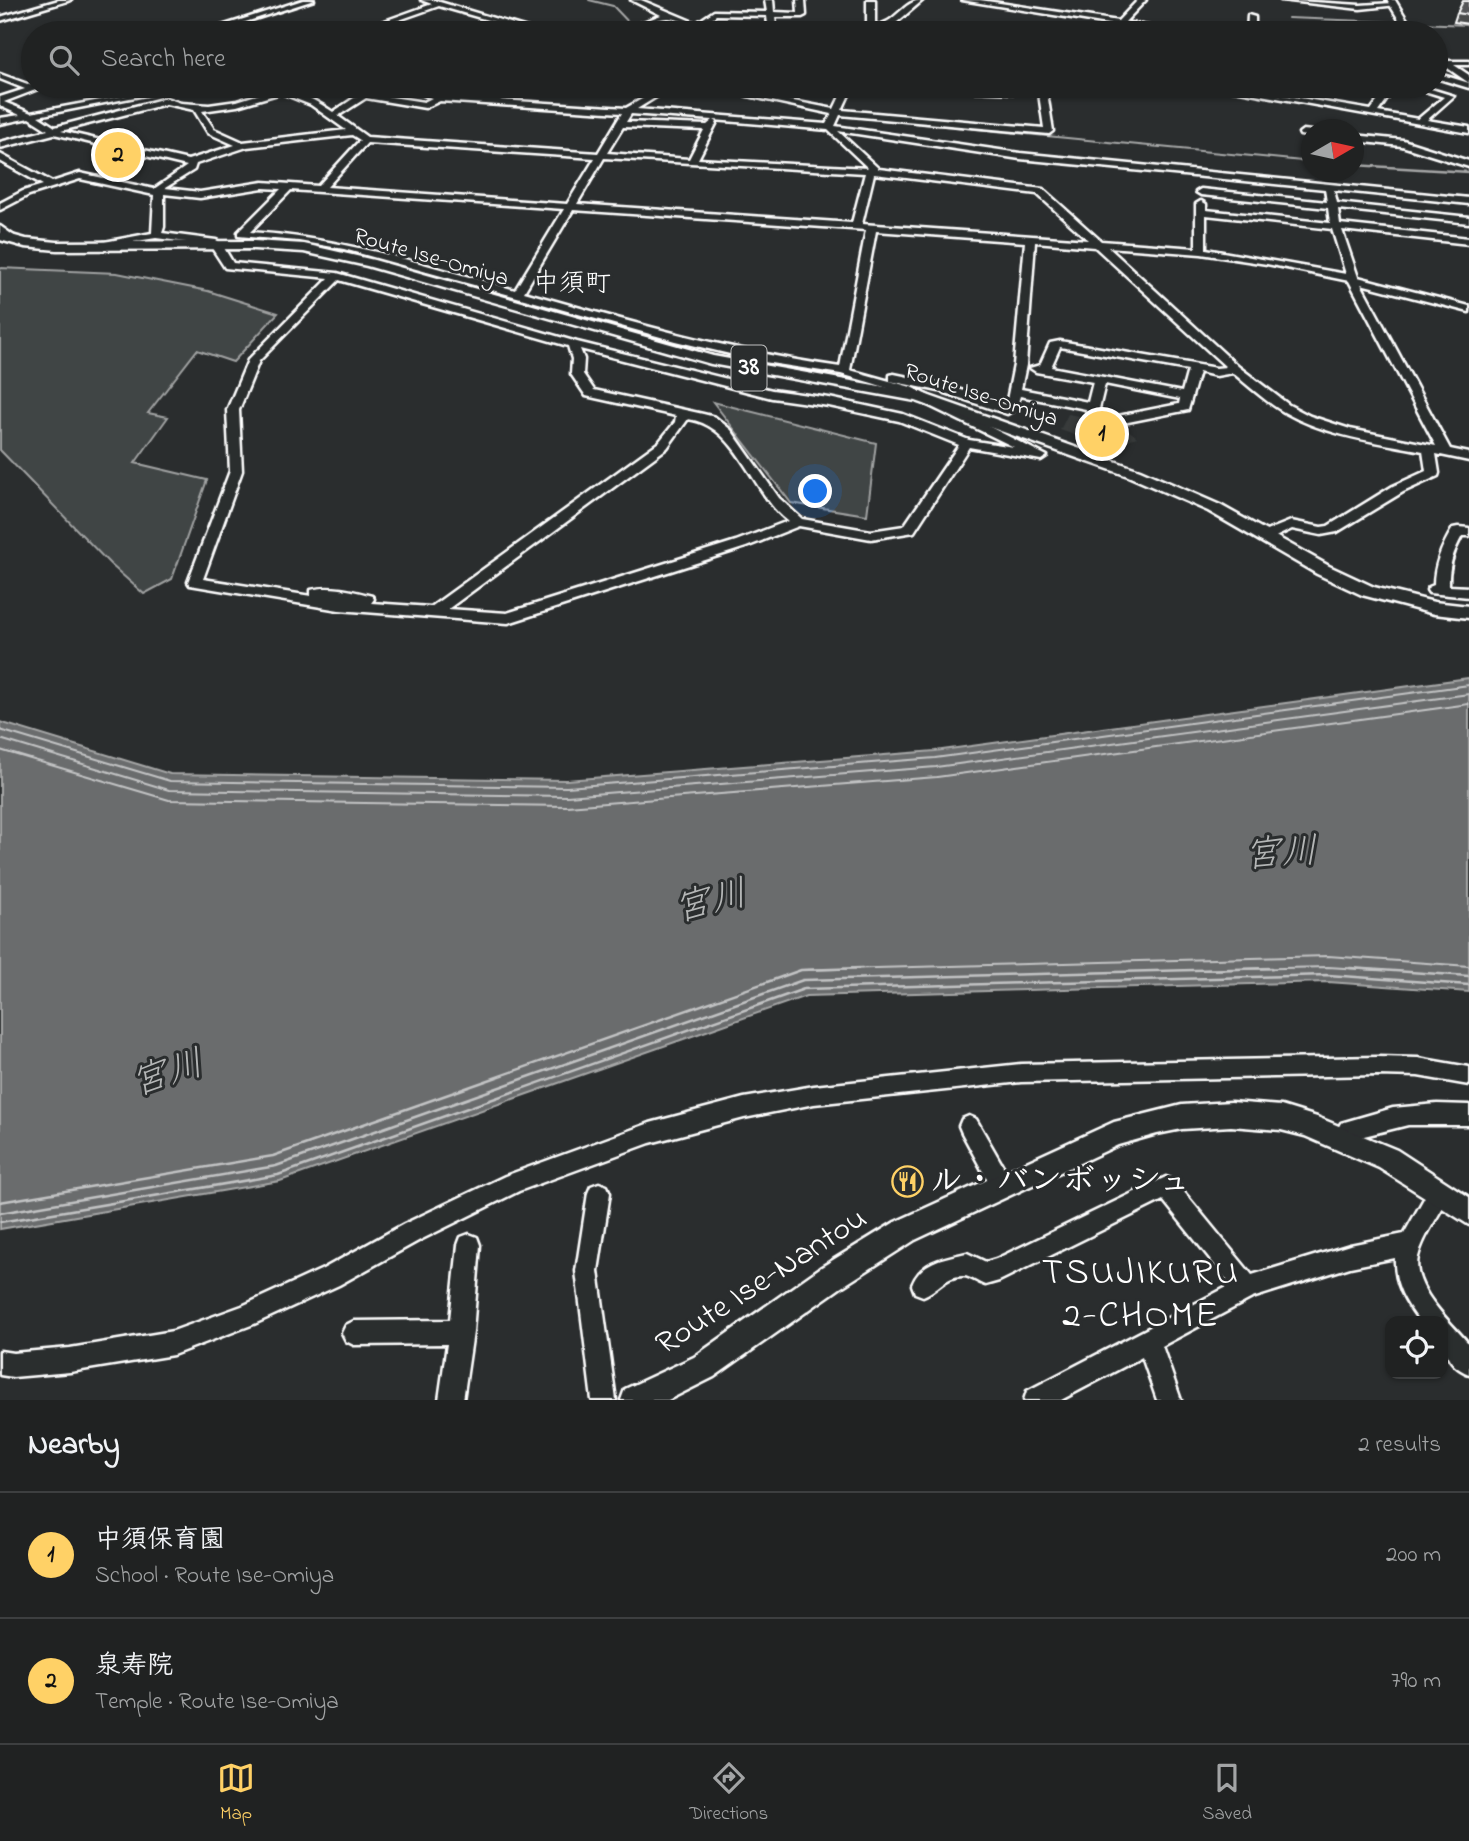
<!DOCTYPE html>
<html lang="en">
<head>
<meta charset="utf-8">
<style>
	:root { --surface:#202222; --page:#2d2f2f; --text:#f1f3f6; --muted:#a2a4a5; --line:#3d3f40; --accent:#ffd166 }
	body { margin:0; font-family:"Indie Flower","Klee One",sans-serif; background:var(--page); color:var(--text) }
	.controls { position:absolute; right:21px; bottom:21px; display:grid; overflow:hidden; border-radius:14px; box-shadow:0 2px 5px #0004 }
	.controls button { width:63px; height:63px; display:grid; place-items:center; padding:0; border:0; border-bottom:2px solid var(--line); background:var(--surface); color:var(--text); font:35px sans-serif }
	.compass { position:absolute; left:1301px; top:119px; width:63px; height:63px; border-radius:50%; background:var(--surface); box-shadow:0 2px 5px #0004; rotate:81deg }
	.you { position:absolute; left:816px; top:492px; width:24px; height:24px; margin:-18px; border:5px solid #fff; border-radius:50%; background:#1a73e8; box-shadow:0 0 0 10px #1a73e833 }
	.badge { display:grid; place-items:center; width:46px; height:46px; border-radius:50%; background:var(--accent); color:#111; font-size:23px; font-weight:700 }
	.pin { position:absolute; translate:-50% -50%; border:4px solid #fff; box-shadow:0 2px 7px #0006 }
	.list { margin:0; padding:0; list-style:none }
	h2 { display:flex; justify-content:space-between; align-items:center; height:91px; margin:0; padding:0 28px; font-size:30px }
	h2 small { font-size:23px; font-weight:400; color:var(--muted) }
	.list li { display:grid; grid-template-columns:46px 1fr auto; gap:21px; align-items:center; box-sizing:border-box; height:126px; padding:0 28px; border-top:2px solid var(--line) }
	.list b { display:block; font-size:26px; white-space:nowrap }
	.list p { margin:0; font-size:23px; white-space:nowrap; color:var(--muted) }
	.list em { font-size:23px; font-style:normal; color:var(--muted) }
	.icon { flex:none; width:38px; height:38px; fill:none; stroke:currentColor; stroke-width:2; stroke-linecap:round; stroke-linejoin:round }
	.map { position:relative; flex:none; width:1469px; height:1400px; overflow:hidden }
	.search { position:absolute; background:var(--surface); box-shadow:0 2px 5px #0004; left:21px; right:21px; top:21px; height:77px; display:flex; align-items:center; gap:18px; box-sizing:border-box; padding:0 24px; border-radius:38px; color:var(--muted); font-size:26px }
	.sheet { height:343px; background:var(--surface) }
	nav { display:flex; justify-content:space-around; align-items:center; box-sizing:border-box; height:98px; border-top:2px solid var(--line); background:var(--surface); font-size:19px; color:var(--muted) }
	nav a { display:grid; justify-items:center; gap:4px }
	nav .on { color:var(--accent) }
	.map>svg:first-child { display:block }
</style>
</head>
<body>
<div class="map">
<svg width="1469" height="1400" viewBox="0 0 1469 1400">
	<rect width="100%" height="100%" fill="#2a2d2e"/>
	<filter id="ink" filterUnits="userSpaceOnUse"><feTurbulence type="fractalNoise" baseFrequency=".0143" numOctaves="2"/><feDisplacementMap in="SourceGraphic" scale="14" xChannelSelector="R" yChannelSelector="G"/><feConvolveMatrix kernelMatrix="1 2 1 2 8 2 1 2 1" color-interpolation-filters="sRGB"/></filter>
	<g filter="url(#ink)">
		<polygon fill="#373a3b" points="1068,414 1120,423 1137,437 1115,444 1111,448 1060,430"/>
		<g fill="#414445" stroke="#a0a2a2" stroke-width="2">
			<polygon points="0,268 117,273 208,291 278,313 233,362 197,350 148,413 168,417 135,463 207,480 172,579 144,594 110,564 0,450"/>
			<polygon points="713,402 876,443 867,515 791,503"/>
		</g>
		<polygon fill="#6a6c6d" stroke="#a6a7a7" stroke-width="2" points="1469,678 1469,992 1328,982 806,996 280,1181 0,1229 0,722 170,774 566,780 935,751"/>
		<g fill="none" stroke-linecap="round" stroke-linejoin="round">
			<g stroke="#c3c4c5" stroke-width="2">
				<polyline points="0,730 170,781 567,787 935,758 1469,685"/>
				<polyline points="0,739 169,790 567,796 936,767 1469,694"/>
				<polyline points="0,750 169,800 567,806 937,777 1469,704"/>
				<polyline points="801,970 1328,956 1469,966"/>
				<polyline points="1201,970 1328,967 1377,970"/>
			</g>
			<g stroke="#c3c4c5" stroke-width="2.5">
				<polyline points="1350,968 1469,976"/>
				<polyline points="0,1202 273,1156 801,970 862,968"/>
				<polyline points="0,1213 276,1166 803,980 1272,968"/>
				<polyline points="0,1222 278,1175 804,989 1328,975 1469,985"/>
			</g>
			<g stroke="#a6a7a7" stroke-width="2">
				<polyline points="589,0 613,6 635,29 627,33"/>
				<polyline points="1288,18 1469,25"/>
				<polyline points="689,86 842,116 1312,162"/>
			</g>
			<g stroke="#a6a7a7" stroke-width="2.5">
				<polyline points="1300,161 1312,162"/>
				<polyline points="1354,165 1469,172"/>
			</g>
			<defs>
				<g id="minor">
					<polygon points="59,0 71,0 0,21 0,17"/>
					<polygon points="303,0 314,0 211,33 200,33"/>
					<polygon points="421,0 433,0 544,33 533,33 439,6 362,33 351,33 432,4"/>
					<path d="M631,0H641L696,23L714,11L767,12L765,0H773L774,12L798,13L797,0H805L806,15L802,17H775L777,33H769L767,16L716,15L703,25L723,33C703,33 688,20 669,18C654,17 633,33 615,33L661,15Z"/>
					<path d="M867,0H875V25C895,25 903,0 923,0L889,29H875V33H867Z"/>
					<polygon points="962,0 980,0 1118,21 1138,0 1146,0 1125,22 1187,33 1170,33 1121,26 1114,33 1106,33 1114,25"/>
					<polygon points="1281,0 1360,5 1393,3 1397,5 1360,9"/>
					<polygon points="1248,15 1255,17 1255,33 1247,33"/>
					<polygon points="1355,30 1358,30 1360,33 1352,33"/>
					<rect x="1436" y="61" width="33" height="4"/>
					<polygon points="1436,73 1469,83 1469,88 1436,78"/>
					<path d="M0,74L33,86H46L4,102L31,113L175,86H191L38,116L55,127L166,98L181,103L209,105L237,101L273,90L265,86C289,86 314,99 333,112L357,96L322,90V86L363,92L373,86H382L372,94L424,102L432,98L397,86H409L440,96L489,99L514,86H524L500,100L626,108L665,86H674L637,109L826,124L832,114L702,86H717L834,109L845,86H853L842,110L1044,128L1039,94L906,88L902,86L1038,89V86H1046L1053,131L1049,134L840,115L835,126L1020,153L1469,198V204L1334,190L1337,203L1469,217V223L1338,209L1340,224L1469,238V244L1342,230L1358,277L1469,306V312L1361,284L1450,449L1469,453V461L1436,454L1439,473L1438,476L1403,492L1337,532L1321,535L1292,529L1269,540H1259L1257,537L1259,534L1291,521L1321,527L1328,526L1393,486L1426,471L1423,451C1377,442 1326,436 1284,412C1266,402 1249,386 1233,373L1216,376L1199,372L1188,410L1118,424L1087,418L1086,409L1020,396L1016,409L1007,414L939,391L890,381V375L894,374L946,385L1006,405L1014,365L1025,242L876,231L850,370L911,387L1047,456L1041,460L969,447L914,532L871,539L799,526L746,547L508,623L339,610L190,585L188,582L230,471L227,410L248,360L329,278L225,268L210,245L156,238L99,247V243L152,233L154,195L80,179L29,195L0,210V203L23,191L43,185L0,161V154L52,182L80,173L154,189L187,166L54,134L0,148V142L48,130L29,118L0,124V118L20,115L0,106V97L25,89L0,79ZM281,93L311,105L346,130L243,142L214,129L202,111L237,106ZM366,98L425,108L440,101L622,113L598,153L367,137L338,116ZM166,104L194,110L208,133L235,145L188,160L61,131ZM631,114L713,120L707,125L626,122ZM714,120L828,130L868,168L698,159L717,122ZM623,127L704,130L689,159L607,153ZM838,131L1020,159L1325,189L1327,202L1201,189L1196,192L1201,195L1328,208L1330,223L1206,210V204L1201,201L1196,204V248L1101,241L1043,189L879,169ZM352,135L360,140L318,186L263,182L200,192L165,188L194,170L196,164L247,147ZM367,143L595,158L567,204L327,187ZM604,158L865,173L852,223L577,204ZM874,174L1037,194L1088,240L862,224ZM263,188L281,189L238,232V236L299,241L344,249L675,341L764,362L841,374L872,383L903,393L1014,447L969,440L903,414L829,398L772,390L577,342L337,273L233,263L221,243L216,240L162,233L164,227V194L200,198ZM291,190L564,209L515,290C425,265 344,238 250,232ZM573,210L866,230L840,367C731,351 629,322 524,292ZM1206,215L1332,229L1346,274L1206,249ZM1035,242L1095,247L1226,367L1216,368L1060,341L1050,343L1040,365L1030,368L1036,372L1093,382L1088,402L1021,389L1026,365ZM1108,247L1201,254L1267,264L1349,281L1436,446L1350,429L1310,416L1289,405L1239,367ZM339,280L568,346L572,359L571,374L586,396L676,416L675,422L659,442L431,607L371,603L374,599L372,596C353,591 330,585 311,590V596L203,579L242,471L239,410L259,361ZM1060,347L1188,370L1182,392L1051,367ZM580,349L772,398L829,406L899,421L959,445L904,526L871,531L802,519L779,498L731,430L715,417L703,414L594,390L583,374L584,359ZM1105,384L1180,399L1179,404L1118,416L1098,413ZM688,419C739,426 751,493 788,521L736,541L507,613L448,609L667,448Z"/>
					<polygon points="1212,86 1229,86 1371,110 1382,95 1384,86 1392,86 1390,95 1378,112 1418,119 1444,97 1409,86 1421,86 1454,96 1427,120 1469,127 1469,133"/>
					<polygon points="1303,130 1312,131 1312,137 1300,135 1299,133"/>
					<polygon points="1354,135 1403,140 1469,161 1469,167 1402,146 1354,141"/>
					<polygon points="0,226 17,238 17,242 9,242 0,234"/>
					<path d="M1458,527L1469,528V536H1462C1453,552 1448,567 1449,586L1469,587V597L1429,593L1427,590L1429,587L1434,585C1434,564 1442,546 1453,528Z"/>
					<polygon points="1378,1057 1418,1058 1469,1067 1469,1085 1418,1076 1378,1075 1021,1082 814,1104 744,1118 650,1143 519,1191 420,1240 339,1285 254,1324 173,1355 70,1372 13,1377 0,1375 0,1351 13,1353 70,1348 173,1331 242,1306 323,1269 404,1224 505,1176 650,1123 744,1098 814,1086 1021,1064"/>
					<polygon points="1437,1104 1469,1105 1469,1125 1408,1125 1348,1140 1341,1137 1337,1130 1341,1123 1393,1108"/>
					<polygon points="969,1116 976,1119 1011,1180 1014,1187 1011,1194 1003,1197 995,1194 962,1133 959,1126 962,1119"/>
					<path d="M1166,1177L1174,1180L1252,1275L1350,1245L1404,1234L1431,1186L1439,1183L1447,1186L1450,1193C1441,1214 1423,1235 1418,1257C1411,1288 1451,1322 1469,1344V1374C1444,1364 1443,1345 1443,1321H1420C1405,1302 1394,1283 1395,1258L1350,1267L1252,1298L1162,1346L1181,1400H1157L1142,1357L1061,1400H1024L1027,1391L1231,1285L1163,1200L999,1281L985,1285C979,1283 970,1276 964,1276C946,1275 938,1290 923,1296L915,1293L912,1285C921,1261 944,1258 967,1253L986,1262L996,1259Z"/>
					<polygon points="599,1183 607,1186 610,1193 598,1271 616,1400 592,1400 576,1271 588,1193 591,1186"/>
					<polygon points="469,1234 477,1237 480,1245 473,1332 463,1400 439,1400 447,1344 354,1345 346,1341 342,1333 346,1325 354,1321 450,1320 458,1245 461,1237"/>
				</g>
				<g id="major">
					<polygon points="1387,0 1395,0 1415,33 1407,33"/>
					<polygon points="1436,53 1469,75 1469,83 1436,60"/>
					<polygon points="0,232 26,239 57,242 254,241 304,244 374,260 713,356 924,394 1140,470 1220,505 1329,566 1374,587 1434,602 1469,606 1469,618 1434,614 1362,595 1317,574 1208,511 1128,476 916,401 711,364 367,266 304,252 254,249 57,250 25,247 0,240"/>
					<polygon points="1231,1102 1281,1106 1317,1117 1397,1150 1469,1197 1469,1225 1379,1168 1305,1136 1281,1130 1231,1126 1182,1129 1157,1134 1118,1145 915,1240 840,1288 714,1377 668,1400 621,1400 625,1389 694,1357 820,1268 895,1222 1114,1122 1182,1105"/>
				</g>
			</defs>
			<use href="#minor" stroke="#fff" stroke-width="5"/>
			<use href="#major" stroke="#fff" stroke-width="5"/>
			<use href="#minor" fill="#2a2d2e" fill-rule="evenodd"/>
			<use href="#major" fill="#2a2d2e" fill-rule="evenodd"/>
		</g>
		<polygon fill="#494b4c" stroke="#fff" stroke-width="2" points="1469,1 1469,24 1454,22 1457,13"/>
		<polygon fill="#555758" stroke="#fff" stroke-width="2" points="1463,1 1469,1 1469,15 1457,13"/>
	</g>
	<defs>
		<symbol id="restaurant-ring" viewBox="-11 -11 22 22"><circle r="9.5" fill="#2a2d2e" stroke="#ffd166" stroke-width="1.5"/><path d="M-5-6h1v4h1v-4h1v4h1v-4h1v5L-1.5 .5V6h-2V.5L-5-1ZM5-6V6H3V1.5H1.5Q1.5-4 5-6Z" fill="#ffd166"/></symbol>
	</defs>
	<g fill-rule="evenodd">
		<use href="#restaurant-ring" x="890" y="1164" width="35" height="35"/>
	</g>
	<g text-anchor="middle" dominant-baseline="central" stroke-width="6" stroke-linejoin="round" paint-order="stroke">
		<g font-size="23" fill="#fff" stroke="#2a2d2e">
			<text transform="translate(431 258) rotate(16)">Route Ise-Omiya</text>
			<text transform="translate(981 396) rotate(18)">Route Ise-Omiya</text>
		</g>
		<g font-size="26" fill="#fff" stroke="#2a2d2e">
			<text x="572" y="285">中須町</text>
		</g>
		<rect fill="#2a2d2e" stroke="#bfc0c0" stroke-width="2" x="731.5" y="345.5" width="35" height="45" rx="5"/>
		<g font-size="26" font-weight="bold" fill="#fff">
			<text x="749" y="368">38</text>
		</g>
		<g font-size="33" font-weight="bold" fill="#fff" stroke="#2a2d2e" text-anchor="start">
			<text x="930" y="1182">ル・バンボッシュ</text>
		</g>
		<g font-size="33" fill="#fff" stroke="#2a2d2e">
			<text transform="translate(762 1282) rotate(-33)">Route Ise-Nantou</text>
		</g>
		<g font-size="37" font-style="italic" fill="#b4b6b6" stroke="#2a2d2e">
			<text transform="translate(1281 855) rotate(-4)">宮川</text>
			<text transform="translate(711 903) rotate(-14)">宮川</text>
			<text transform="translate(168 1075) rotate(-18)">宮川</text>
		</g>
		<g font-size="37" letter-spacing="2" fill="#fff" stroke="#2a2d2e">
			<text x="1141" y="1274">TSUJIKURU<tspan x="1141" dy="43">2-CHOME</tspan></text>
		</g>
	</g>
</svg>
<div class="controls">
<button><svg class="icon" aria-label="locate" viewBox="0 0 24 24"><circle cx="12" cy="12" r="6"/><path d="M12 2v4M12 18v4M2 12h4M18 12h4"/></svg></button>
</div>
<svg class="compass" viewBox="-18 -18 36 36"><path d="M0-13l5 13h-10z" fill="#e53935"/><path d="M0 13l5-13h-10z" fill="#a2a4a5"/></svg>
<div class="you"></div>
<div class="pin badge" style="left:1102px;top:434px">1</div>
<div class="pin badge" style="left:118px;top:155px">2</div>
<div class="search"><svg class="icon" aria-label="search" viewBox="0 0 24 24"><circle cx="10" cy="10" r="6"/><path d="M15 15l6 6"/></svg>Search here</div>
</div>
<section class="sheet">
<h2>Nearby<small>2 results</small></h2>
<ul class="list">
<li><span class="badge">1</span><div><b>中須保育園</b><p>School · Route Ise-Omiya</p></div><em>200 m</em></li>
<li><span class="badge">2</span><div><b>泉寿院</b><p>Temple · Route Ise-Omiya</p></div><em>790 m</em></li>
</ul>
</section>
<nav>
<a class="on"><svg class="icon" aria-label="map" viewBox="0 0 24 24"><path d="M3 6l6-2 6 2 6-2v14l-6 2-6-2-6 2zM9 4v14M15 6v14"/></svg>Map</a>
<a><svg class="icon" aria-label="directions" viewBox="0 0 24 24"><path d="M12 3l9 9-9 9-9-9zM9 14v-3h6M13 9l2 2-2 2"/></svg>Directions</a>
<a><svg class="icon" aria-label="saved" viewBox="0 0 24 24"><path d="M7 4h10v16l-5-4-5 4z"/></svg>Saved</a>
</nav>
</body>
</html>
